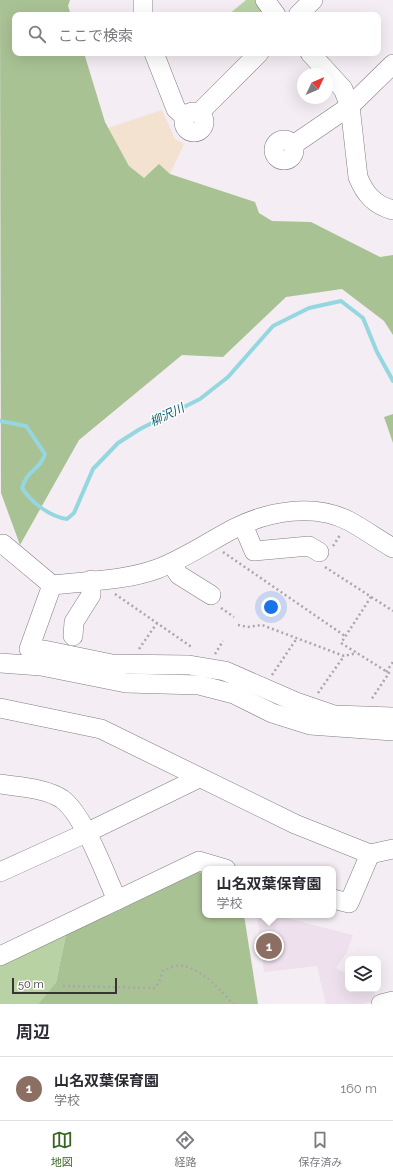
<!DOCTYPE html>
<html lang="ja">
<head>
<meta charset="utf-8">
<style>
	:root { --surface:#fff; --page:#f2f2f3; --text:#2b2b33; --muted:#7c7c81; --line:#e1e1e2; --accent:#376524 }
	body { margin:0; font-family:Raleway,"Noto Sans JP",sans-serif; background:var(--page); color:var(--text) }
	.controls { position:absolute; right:12px; bottom:12px; display:grid; overflow:hidden; border-radius:8px; box-shadow:0 4px 16px #0002 }
	.controls button { width:36px; height:36px; display:grid; place-items:center; padding:0; border:0; border-bottom:1px solid var(--line); background:var(--surface); color:var(--text); font:20px sans-serif }
	.compass { position:absolute; left:297px; top:68px; width:36px; height:36px; border-radius:50%; background:var(--surface); box-shadow:0 4px 16px #0002; rotate:46deg }
	.scale { position:absolute; left:12px; bottom:10px; width:105px; box-sizing:border-box; padding-left:4px; border:2px solid #373436; border-top:0; font-size:11px; line-height:14px; white-space:nowrap; color:#373436; -webkit-text-stroke:3px #fffcfe; paint-order:stroke }
	.you { position:absolute; left:271px; top:607px; width:14px; height:14px; margin:-10px; border:3px solid #fff; border-radius:50%; background:#1a73e8; box-shadow:0 0 0 6px #1a73e833 }
	.badge { display:grid; place-items:center; width:26px; height:26px; border-radius:50%; background:var(--accent); color:#fff; font-size:13px; font-weight:700 }
	.pin { position:absolute; translate:-50% -50%; border:2px solid #fff; box-shadow:0 1px 4px #0006 }
	.popup { position:absolute; left:202px; top:866px; width:134px; height:52px; box-sizing:border-box; display:grid; place-content:center; border-radius:8px; background:var(--surface); filter:drop-shadow(0 1px 3px #0005); font-size:13px; white-space:nowrap; color:var(--muted) }
	.popup b { font-size:15px; color:var(--text) }
	.popup::after { content:''; position:absolute; left:50%; top:100%; margin-left:-8px; border:8px solid transparent; border-top-color:var(--surface) }
	.list { margin:0; padding:0; list-style:none }
	h2 { display:flex; justify-content:space-between; align-items:center; height:52px; margin:0; padding:0 16px; font-size:17px }
	h2 small { font-size:13px; font-weight:400; color:var(--muted) }
	.list li { display:grid; grid-template-columns:26px 1fr auto; gap:12px; align-items:center; box-sizing:border-box; height:64px; padding:0 16px; border-top:1px solid var(--line) }
	.list b { display:block; font-size:15px; white-space:nowrap }
	.list p { margin:0; font-size:13px; white-space:nowrap; color:var(--muted) }
	.list em { font-size:13px; font-style:normal; color:var(--muted) }
	.icon { flex:none; width:22px; height:22px; fill:none; stroke:currentColor; stroke-width:2; stroke-linecap:round; stroke-linejoin:round }
	.map { position:relative; flex:none; width:393px; height:1004px; overflow:hidden }
	.search { position:absolute; background:var(--surface); box-shadow:0 4px 16px #0002; left:12px; right:12px; top:12px; height:44px; display:flex; align-items:center; gap:10px; box-sizing:border-box; padding:0 14px; border-radius:8px; color:var(--muted); font-size:15px }
	.sheet { height:116px; background:var(--surface) }
	nav { display:flex; justify-content:space-around; align-items:center; box-sizing:border-box; height:56px; border-top:1px solid var(--line); background:var(--surface); font-size:11px; color:var(--muted) }
	nav a { display:grid; justify-items:center; gap:2px }
	nav .on { color:var(--accent) }
	.map>svg:first-child { display:block }
</style>
</head>
<body>
<div class="map">
<svg width="393" height="1004" viewBox="0 0 393 1004">
	<rect width="100%" height="100%" fill="#f4edf3"/>
	<polygon fill="#f4e2d1" points="162,110 175,139 184,144 170,174 144,179 129,166 108,128"/>
	<polygon fill="#eee1ed" points="257,915 274,915 353,935 347,952 336,968 348,975 348,989 376,989 374,1001 363,1004 326,1004 317,966 264,972"/>
	<g fill="#b9d2a4">
		<polygon points="246,0 258,0 267,15 228,15"/>
		<polygon points="67,930 56,982 38,1004 0,1004 0,962"/>
	</g>
	<g fill="#a9c294">
		<polygon points="0,0 70,0 68,6 71,15 15,15 15,53 84,53 105,122 129,166 144,178 159,164 170,174 255,202 259,213 272,221 311,222 380,257 393,255 393,335 384,321 342,289 286,297 223,357 182,355 79,440 20,545 1,493"/>
		<polygon points="393,414 393,443 384,417"/>
		<polygon points="198,872 205,873 205,915 244,915 258,1004 38,1004 56,982 67,930 109,915"/>
	</g>
	<g fill="none" stroke-linecap="round" stroke-linejoin="round">
		<path stroke="#95d7e0" stroke-width="4" d="M0,421L26,426L45,454C39,472 28,468 22,488C31,502 50,517 67,519L74,513L93,469L118,443L140,429L200,399L228,377L273,326L309,308L341,301L363,318L377,352L393,381"/>
		<defs>
			<g id="minor">
				<polyline points="143,0 143,15"/>
				<polyline points="265,0 276,15"/>
				<polyline points="298,15 313,0"/>
				<polyline points="154,53 176,109 185,117"/>
				<path d="M310,53L343,89L350,106L358,177C365,194 374,205 393,210"/>
				<circle cx="194" cy="122" r="10"/>
				<polyline points="200,114 205,107 259,53"/>
				<circle cx="284" cy="150" r="10"/>
				<polyline points="293,145 350,106 393,64"/>
				<polyline points="243,525 254,551 309,546 319,552"/>
				<polyline points="0,545 3,544 52,585"/>
				<path d="M393,548C379,540 364,529 349,521C314,503 269,511 235,528C208,542 184,559 157,569C124,581 86,581 52,585L29,649L44,650L112,664L189,665L225,671L296,702L334,715L393,717"/>
				<polyline points="171,563 179,575 211,595"/>
				<polyline points="73,636 74,622 91,595 91,580"/>
				<polyline points="0,663 41,666 126,683 199,685 234,694 272,713 310,725 393,731"/>
				<polyline points="0,708 101,729 295,824 370,854 393,849"/>
				<path d="M0,784C19,787 46,788 62,799C84,815 105,874 117,900"/>
				<polyline points="0,872 86,833 199,778"/>
				<polyline points="333,899 349,903 370,854"/>
				<polyline points="0,956 199,861 226,869"/>
				<polyline points="381,1004 393,1001"/>
			</g>
		</defs>
		<use href="#minor" stroke="#827d82" stroke-width="20"/>
		<g stroke="#aba6aa" stroke-width="2.5" stroke-dasharray="2 3" stroke-linecap="butt">
			<polyline points="333,546 340,535"/>
			<polyline points="223,552 345,636"/>
			<polyline points="325,567 393,611"/>
			<polyline points="115,594 193,648"/>
			<polyline points="371,597 341,643 389,673 371,700"/>
			<polyline points="221,608 234,617"/>
			<polyline points="238,625 248,627 262,625 344,656 357,653"/>
			<polyline points="139,649 157,623"/>
			<polyline points="215,654 223,641"/>
			<polyline points="386,672 393,662"/>
			<polyline points="272,675 297,638"/>
			<polyline points="318,693 344,656"/>
			<path d="M63,986L155,988L160,980L163,971C169,968 176,964 184,966C202,970 221,990 233,1004"/>
		</g>
		<use href="#minor" stroke="#fff" stroke-width="19"/>
	</g>
	<g text-anchor="middle" dominant-baseline="central" stroke-width="3" stroke-linejoin="round" paint-order="stroke">
		<g font-size="12" font-style="italic" fill="#00626c" stroke="#fffcfe">
			<text transform="translate(167 415) rotate(-26)">柳沢川</text>
		</g>
	</g>
</svg>
<div class="controls">
<button><svg class="icon" aria-label="layers" viewBox="0 0 24 24"><path d="M12 4l9 5-9 5-9-5zM3 14l9 5 9-5"/></svg></button>
</div>
<svg class="compass" viewBox="-18 -18 36 36"><path d="M0-13l5 13h-10z" fill="#e53935"/><path d="M0 13l5-13h-10z" fill="#7c7c81"/></svg>
<div class="scale">50 m</div>
<div class="you"></div>
<div class="pin badge" style="left:269px;top:946px;background:#8d6e63">1</div>
<div class="popup"><b>山名双葉保育園</b>学校</div>
<div class="search"><svg class="icon" aria-label="search" viewBox="0 0 24 24"><circle cx="10" cy="10" r="6"/><path d="M15 15l6 6"/></svg>ここで検索</div>
</div>
<section class="sheet">
<h2>周辺<small></small></h2>
<ul class="list">
<li><span class="badge" style="background:#8d6e63">1</span><div><b>山名双葉保育園</b><p>学校</p></div><em>160 m</em></li>
</ul>
</section>
<nav>
<a class="on"><svg class="icon" aria-label="map" viewBox="0 0 24 24"><path d="M3 6l6-2 6 2 6-2v14l-6 2-6-2-6 2zM9 4v14M15 6v14"/></svg>地図</a>
<a><svg class="icon" aria-label="directions" viewBox="0 0 24 24"><path d="M12 3l9 9-9 9-9-9zM9 14v-3h6M13 9l2 2-2 2"/></svg>経路</a>
<a><svg class="icon" aria-label="saved" viewBox="0 0 24 24"><path d="M7 4h10v16l-5-4-5 4z"/></svg>保存済み</a>
</nav>
</body>
</html>
